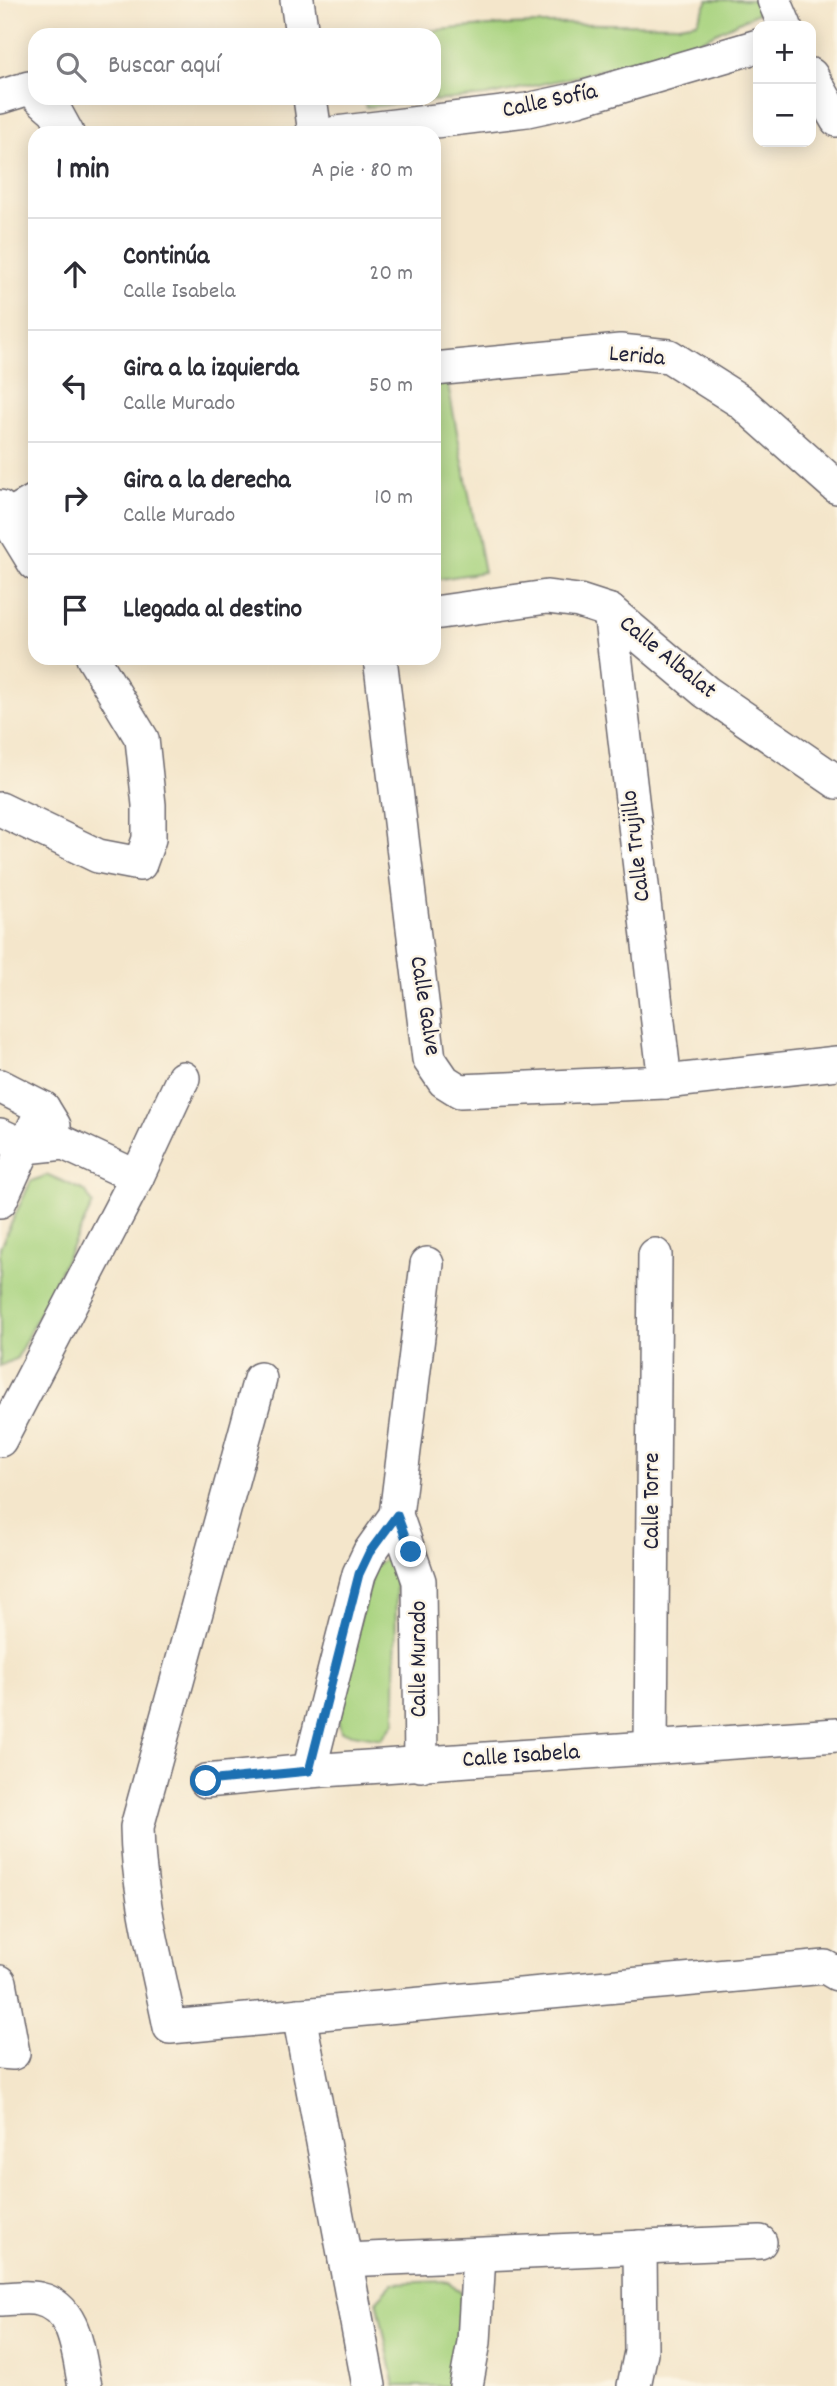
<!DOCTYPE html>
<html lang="es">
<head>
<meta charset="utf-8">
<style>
	:root { --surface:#fff; --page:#f7f7f7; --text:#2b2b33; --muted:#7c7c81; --line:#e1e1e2 }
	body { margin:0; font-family:Dekko,sans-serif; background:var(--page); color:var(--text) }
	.controls { position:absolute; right:21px; top:21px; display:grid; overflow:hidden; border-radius:14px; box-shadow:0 4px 18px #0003 }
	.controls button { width:63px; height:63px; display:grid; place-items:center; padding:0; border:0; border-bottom:2px solid var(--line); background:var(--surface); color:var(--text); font:35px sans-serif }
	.stop { position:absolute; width:21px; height:21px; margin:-16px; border:5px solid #1f6fb2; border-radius:50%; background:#fff }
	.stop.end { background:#1f6fb2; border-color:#fff; box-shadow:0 2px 7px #0008 }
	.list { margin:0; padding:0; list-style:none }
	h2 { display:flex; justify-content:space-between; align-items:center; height:91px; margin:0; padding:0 28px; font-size:30px }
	h2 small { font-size:23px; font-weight:400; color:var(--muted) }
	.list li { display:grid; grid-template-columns:46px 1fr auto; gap:21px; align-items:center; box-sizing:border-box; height:112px; padding:0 28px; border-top:2px solid var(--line) }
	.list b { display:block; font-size:26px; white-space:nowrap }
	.list p { margin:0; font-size:23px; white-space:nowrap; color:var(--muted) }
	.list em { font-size:23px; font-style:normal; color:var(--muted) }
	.icon { flex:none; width:38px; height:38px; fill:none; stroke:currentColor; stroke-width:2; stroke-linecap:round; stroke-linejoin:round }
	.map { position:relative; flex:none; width:837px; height:2386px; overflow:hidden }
	.search { position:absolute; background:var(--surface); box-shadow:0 4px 18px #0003; left:28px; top:28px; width:413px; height:77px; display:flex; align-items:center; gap:18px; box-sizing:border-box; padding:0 24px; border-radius:21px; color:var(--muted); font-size:26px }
	.panel { position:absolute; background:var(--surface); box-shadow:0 4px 18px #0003; left:28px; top:126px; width:413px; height:539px; border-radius:21px }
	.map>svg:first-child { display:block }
</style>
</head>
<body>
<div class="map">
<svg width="837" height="2386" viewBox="0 0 837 2386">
	<rect width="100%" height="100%" fill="#fcf5e5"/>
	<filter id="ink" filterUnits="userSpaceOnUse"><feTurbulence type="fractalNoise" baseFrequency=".0143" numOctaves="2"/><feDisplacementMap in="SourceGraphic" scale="14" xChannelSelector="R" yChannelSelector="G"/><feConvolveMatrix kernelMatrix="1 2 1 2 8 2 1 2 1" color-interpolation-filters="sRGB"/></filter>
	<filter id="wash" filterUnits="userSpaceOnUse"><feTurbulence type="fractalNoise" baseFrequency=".00686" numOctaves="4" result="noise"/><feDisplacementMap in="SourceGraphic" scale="28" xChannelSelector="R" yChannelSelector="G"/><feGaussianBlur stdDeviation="1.57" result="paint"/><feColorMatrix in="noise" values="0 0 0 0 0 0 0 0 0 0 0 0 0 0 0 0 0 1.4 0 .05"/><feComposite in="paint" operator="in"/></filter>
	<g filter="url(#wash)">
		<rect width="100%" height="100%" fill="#f4e6cb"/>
		<g fill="#a8d37f" stroke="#657a5d" stroke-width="2">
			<path d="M708,0H765L758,13L695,43L579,76L486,96L366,107L364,98H434V35H399C491,21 585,23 679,25L697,22Z"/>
			<polygon points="447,380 484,572 434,580 434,382"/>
			<polygon points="48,1175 85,1191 93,1204 17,1358 0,1366 0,1247 31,1181"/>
			<polygon points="386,1559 396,1571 395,1722 381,1739 341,1732 336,1712 374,1566"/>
			<polygon points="448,2281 461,2294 455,2386 395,2386 377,2300 393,2283"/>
		</g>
	</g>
	<g filter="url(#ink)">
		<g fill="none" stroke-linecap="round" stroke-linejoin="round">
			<defs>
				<g id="minor">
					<polyline points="297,0 302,35"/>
					<polyline points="774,0 785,26"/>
					<polyline points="811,75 837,120"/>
					<polyline points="0,97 29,88 35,93"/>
					<polyline points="40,98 55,111 67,133"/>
					<polyline points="310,98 315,133"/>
					<polyline points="336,133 527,110 578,99 758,46"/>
					<polyline points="434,369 620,351 669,356 740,401 837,487"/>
					<polyline points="0,507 35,564"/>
					<polyline points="7,517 35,501"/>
					<polyline points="610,611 665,1082"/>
					<polyline points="434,613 547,597 579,601 610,611 706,692 837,782"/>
					<polyline points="380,658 429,1059 444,1081 460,1091 665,1082 837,1063"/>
					<polyline points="0,809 98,856 140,864 149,839 149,805 142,739 93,658"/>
					<polyline points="0,1086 43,1108 54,1126"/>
					<polyline points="0,1135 26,1147 64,1143 137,1177"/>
					<polyline points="0,1201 43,1108"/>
					<path d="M260,1379L137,1827C138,1895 157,1962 170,2027L825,1967L837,1974"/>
					<polyline points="0,1440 137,1177 183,1078"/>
					<polyline points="651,1747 655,1255"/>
					<polyline points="421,1765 419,1581 396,1515 427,1264"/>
					<polyline points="309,1771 359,1574 369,1553 396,1515"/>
					<polyline points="206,1781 309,1771 837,1735"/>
					<polyline points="0,1982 13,2053 0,2052"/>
					<polyline points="299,2015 369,2386"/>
					<polyline points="345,2260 760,2242"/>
					<path d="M0,2299C12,2299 27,2296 39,2299C77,2307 78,2355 85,2386"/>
					<polyline points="466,2386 474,2342 479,2255"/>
					<polyline points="634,2386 641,2352 640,2247"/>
				</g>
			</defs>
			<use href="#minor" stroke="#6c676d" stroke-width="36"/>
			<use href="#minor" stroke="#fff" stroke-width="33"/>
		</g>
	</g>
	<g fill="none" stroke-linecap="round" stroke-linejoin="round" filter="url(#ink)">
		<polyline stroke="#1f6fb2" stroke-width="9" points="206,1781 309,1771 359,1574 369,1553 397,1515 411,1552"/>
	</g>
	<g text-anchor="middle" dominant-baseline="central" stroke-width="5" stroke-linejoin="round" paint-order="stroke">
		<g font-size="24" fill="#22223b" stroke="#fcf5e5">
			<text transform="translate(550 102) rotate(-12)">Calle Sofía</text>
			<text transform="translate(637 357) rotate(5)">Lerida</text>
			<text transform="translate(667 658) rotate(39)">Calle Albalat</text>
			<text transform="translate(637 846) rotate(-97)">Calle Trujillo</text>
			<text transform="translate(424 1006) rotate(81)">Calle Galve</text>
			<text transform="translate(653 1501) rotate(-90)">Calle Torre</text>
			<text transform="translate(420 1659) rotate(-90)">Calle Murado</text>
			<text transform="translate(521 1757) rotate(-4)">Calle Isabela</text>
		</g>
	</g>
</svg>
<div class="controls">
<button>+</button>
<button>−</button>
</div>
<div class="stop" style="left:206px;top:1781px"></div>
<div class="stop end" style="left:411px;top:1552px"></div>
<div class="search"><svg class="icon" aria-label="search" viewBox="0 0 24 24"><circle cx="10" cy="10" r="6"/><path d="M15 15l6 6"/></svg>Buscar aquí</div>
<section class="panel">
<h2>1 min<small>A pie · 80 m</small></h2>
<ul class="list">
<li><svg class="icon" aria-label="ahead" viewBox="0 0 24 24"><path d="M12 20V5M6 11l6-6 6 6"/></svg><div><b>Continúa</b><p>Calle Isabela</p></div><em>20 m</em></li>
<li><svg class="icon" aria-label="left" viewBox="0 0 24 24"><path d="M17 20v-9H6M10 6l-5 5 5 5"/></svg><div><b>Gira a la izquierda</b><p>Calle Murado</p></div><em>50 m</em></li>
<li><svg class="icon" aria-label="right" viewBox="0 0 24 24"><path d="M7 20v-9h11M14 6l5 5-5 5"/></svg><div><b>Gira a la derecha</b><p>Calle Murado</p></div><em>10 m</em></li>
<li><svg class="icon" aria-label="arrive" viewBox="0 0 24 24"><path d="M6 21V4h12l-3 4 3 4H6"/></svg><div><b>Llegada al destino</b></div></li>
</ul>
</section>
</div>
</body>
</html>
